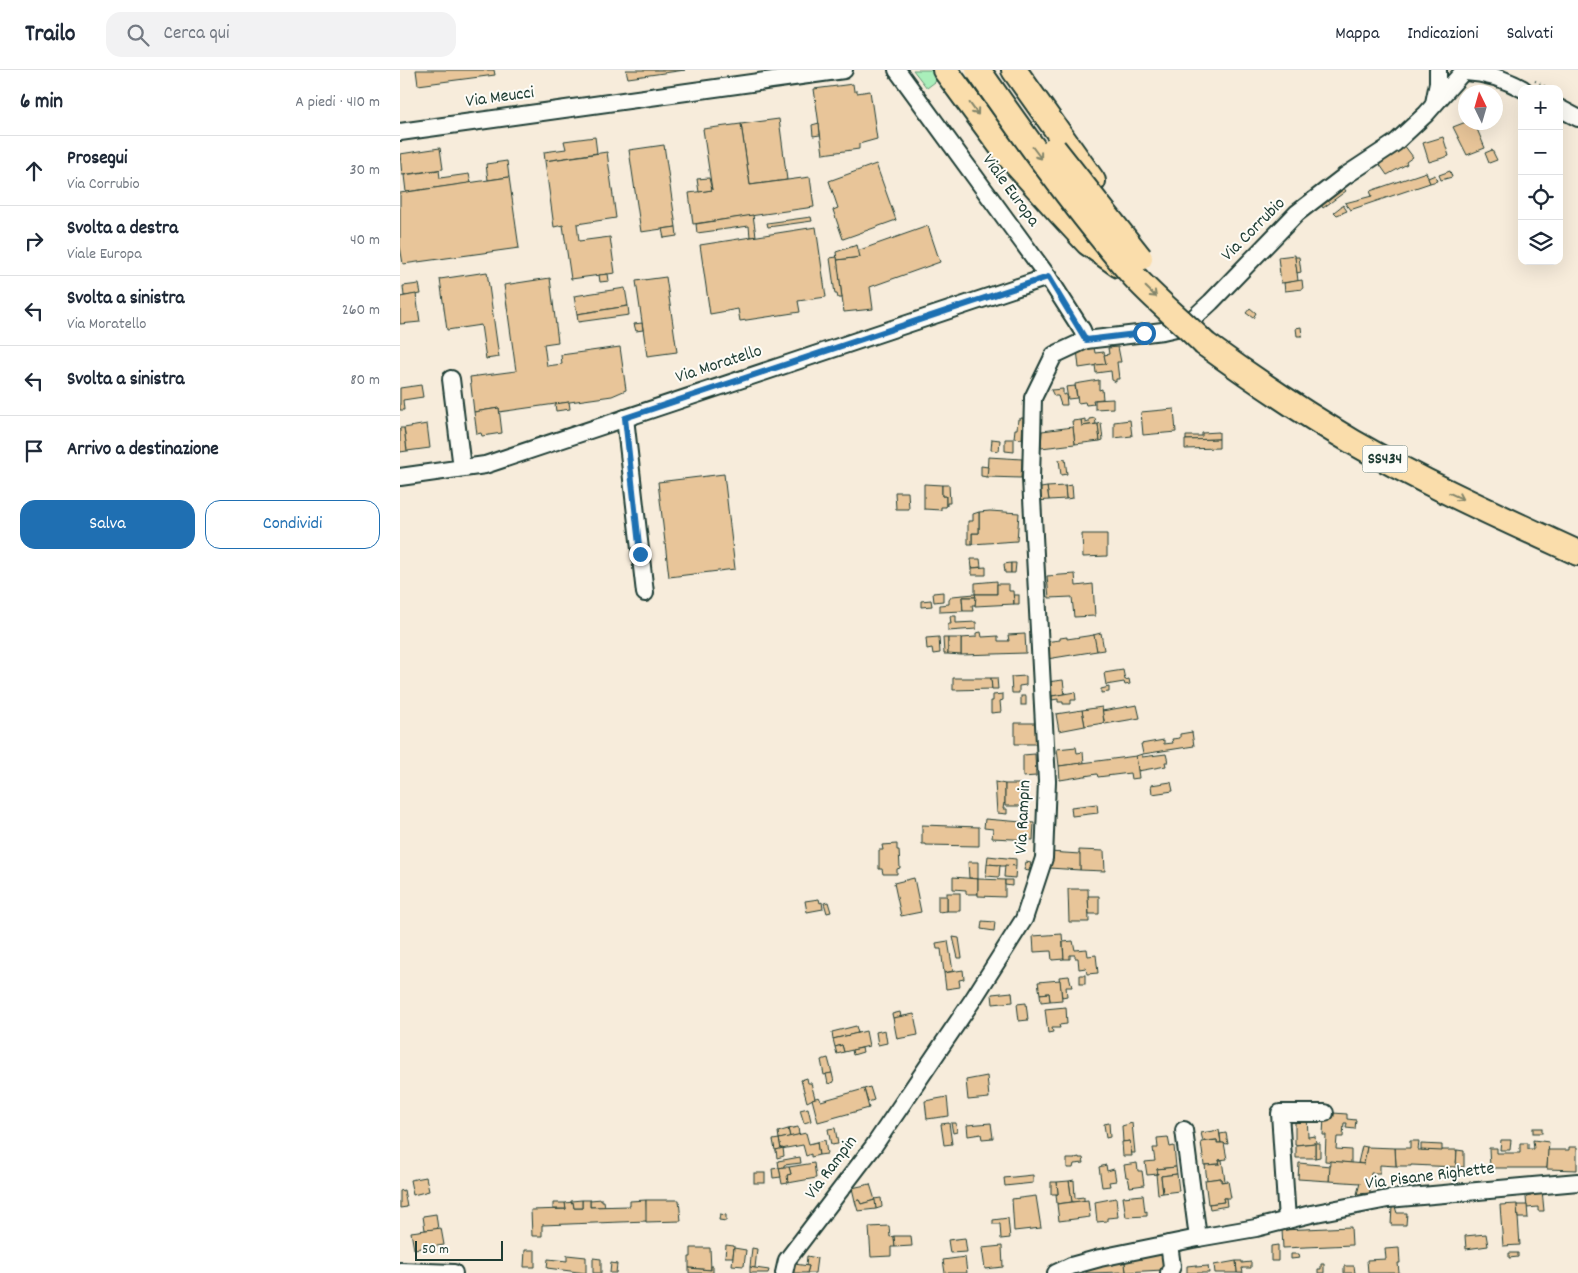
<!DOCTYPE html>
<html lang="it">
<head>
<meta charset="utf-8">
<style>
	:root { --surface:#fff; --page:#f2f2f3; --text:#1f2937; --muted:#747a83; --line:#e0e1e3; --accent:#1f6fb2 }
	body { margin:0; font-family:Dekko,sans-serif; background:var(--page); color:var(--text) }
	.controls { position:absolute; right:15px; top:15px; display:grid; overflow:hidden; border-radius:10px; box-shadow:0 5px 20px #0002 }
	.controls button { width:45px; height:45px; display:grid; place-items:center; padding:0; border:0; border-bottom:1px solid var(--line); background:var(--surface); color:var(--text); font:25px sans-serif }
	.compass { position:absolute; left:1058px; top:15px; width:45px; height:45px; border-radius:50%; background:var(--surface); box-shadow:0 5px 20px #0002; rotate:355deg }
	.scale { position:absolute; left:15px; bottom:12px; width:88px; box-sizing:border-box; padding-left:5px; border:2px solid #1f3d34; border-top:0; font-size:14px; line-height:18px; white-space:nowrap; color:#1f3d34; -webkit-text-stroke:4px #fdfcf7; paint-order:stroke }
	.stop { position:absolute; width:15px; height:15px; margin:-11px; border:4px solid #1f6fb2; border-radius:50%; background:#fff }
	.stop.end { background:#1f6fb2; border-color:#fff; box-shadow:0 1px 5px #0008 }
	.list { margin:0; padding:0; list-style:none }
	h2 { display:flex; justify-content:space-between; align-items:center; height:65px; margin:0; padding:0 20px; font-size:21px }
	h2 small { font-size:16px; font-weight:400; color:var(--muted) }
	.list li { display:grid; grid-template-columns:32px 1fr auto; gap:15px; align-items:center; box-sizing:border-box; height:70px; padding:0 20px; border-top:1px solid var(--line) }
	.list b { display:block; font-size:19px; white-space:nowrap }
	.list p { margin:0; font-size:16px; white-space:nowrap; color:var(--muted) }
	.list em { font-size:16px; font-style:normal; color:var(--muted) }
	.actions { display:flex; gap:10px; padding:15px 20px }
	.actions a { flex:1; padding:11px 0; border:1px solid var(--accent); border-radius:15px; text-align:center; font-size:18px; color:var(--accent) }
	.actions .main { background:var(--accent); color:#fff }
	.icon { flex:none; width:28px; height:28px; fill:none; stroke:currentColor; stroke-width:2; stroke-linecap:round; stroke-linejoin:round }
	.map { position:relative; flex:none; width:1178px; height:1203px; overflow:hidden }
	header { display:flex; align-items:center; gap:30px; box-sizing:border-box; height:70px; padding:0 25px; background:var(--surface); border-bottom:1px solid var(--line) }
	header strong { font-size:24px }
	nav { display:flex; gap:28px; margin-inline-start:auto; font-size:18px }
	.search { width:350px; height:45px; background:var(--page); display:flex; align-items:center; gap:12px; box-sizing:border-box; padding:0 18px; border-radius:15px; color:var(--muted); font-size:19px }
	main { display:flex }
	aside { flex:1; background:var(--surface) }
	.map>svg:first-child { display:block }
</style>
</head>
<body>
<header>
<strong>Trailo</strong>
<div class="search"><svg class="icon" aria-label="search" viewBox="0 0 24 24"><circle cx="10" cy="10" r="6"/><path d="M15 15l6 6"/></svg>Cerca qui</div>
<nav><a>Mappa</a><a>Indicazioni</a><a>Salvati</a></nav>
</header>
<main>
<aside>
<h2>6 min<small>A piedi · 410 m</small></h2>
<ul class="list">
<li><svg class="icon" aria-label="ahead" viewBox="0 0 24 24"><path d="M12 20V5M6 11l6-6 6 6"/></svg><div><b>Prosegui</b><p>Via Corrubio</p></div><em>30 m</em></li>
<li><svg class="icon" aria-label="right" viewBox="0 0 24 24"><path d="M7 20v-9h11M14 6l5 5-5 5"/></svg><div><b>Svolta a destra</b><p>Viale Europa</p></div><em>40 m</em></li>
<li><svg class="icon" aria-label="left" viewBox="0 0 24 24"><path d="M17 20v-9H6M10 6l-5 5 5 5"/></svg><div><b>Svolta a sinistra</b><p>Via Moratello</p></div><em>260 m</em></li>
<li><svg class="icon" aria-label="left" viewBox="0 0 24 24"><path d="M17 20v-9H6M10 6l-5 5 5 5"/></svg><div><b>Svolta a sinistra</b></div><em>80 m</em></li>
<li><svg class="icon" aria-label="arrive" viewBox="0 0 24 24"><path d="M6 21V4h12l-3 4 3 4H6"/></svg><div><b>Arrivo a destinazione</b></div></li>
</ul>
<div class="actions"><a class="main">Salva</a><a>Condividi</a></div>
</aside>
<div class="map">
<svg width="1178" height="1203" viewBox="0 0 1178 1203">
	<rect width="100%" height="100%" fill="#f7ecdb"/>
	<filter id="ink" filterUnits="userSpaceOnUse"><feTurbulence type="fractalNoise" baseFrequency=".02" numOctaves="2"/><feDisplacementMap in="SourceGraphic" scale="10" xChannelSelector="R" yChannelSelector="G"/><feConvolveMatrix kernelMatrix="1 2 1 2 8 2 1 2 1" color-interpolation-filters="sRGB"/></filter>
	<g filter="url(#ink)">
		<polygon fill="#a9eeba" stroke="#649677" points="513,0 538,0 543,6 527,18"/>
		<g fill="#e8c599" stroke="#1f3d34">
			<polygon points="16,0 94,0 95,5 18,15"/>
			<polygon points="226,0 285,0 228,8"/>
			<polygon points="453,14 454,21 457,21 457,23 470,21 477,69 459,74 459,79 423,84 414,19"/>
			<polygon points="379,49 387,110 350,115 341,54"/>
			<polygon points="1066,52 1074,52 1085,78 1067,85 1053,57"/>
			<polygon points="419,53 420,65 413,66 412,55"/>
			<polygon points="341,54 350,115 410,107 414,137 293,154 289,123 312,120 303,59"/>
			<polygon points="195,67 197,83 145,91 144,82 166,79 164,71"/>
			<polygon points="1043,67 1049,86 1029,92 1023,73"/>
			<polygon points="1001,71 1013,87 1006,92 1007,94 987,105 976,89"/>
			<polygon points="264,75 276,157 241,162 229,80"/>
			<polygon points="40,78 43,99 2,105 0,84"/>
			<polygon points="1092,80 1097,90 1089,93 1085,83"/>
			<polygon points="207,82 216,148 177,154 179,171 210,167 215,203 171,209 163,155 154,157 145,91"/>
			<polygon points="107,91 109,107 88,110 86,94"/>
			<polygon points="476,94 496,150 443,169 433,140 438,138 429,111"/>
			<polygon points="39,100 40,108 69,104 71,113 6,122 4,105"/>
			<polygon points="1050,101 1052,107 1041,110 1039,105"/>
			<polygon points="1026,102 1030,113 950,140 945,133 972,126 970,121"/>
			<polygon points="1035,105 1037,111 1030,113 1028,108"/>
			<polygon points="109,107 119,178 3,194 0,176 0,123"/>
			<polygon points="309,108 312,120 299,122 297,109"/>
			<polygon points="940,113 946,121 923,138 920,133"/>
			<polygon points="943,135 947,141 937,145 934,142"/>
			<polygon points="353,145 356,166 350,167 349,156 297,163 296,154"/>
			<polygon points="411,147 412,151 368,157 367,153"/>
			<polygon points="528,156 540,192 470,217 473,239 444,242 437,190 460,187 457,181"/>
			<polygon points="276,157 277,166 264,168 262,159"/>
			<polygon points="416,157 426,227 398,231 400,242 340,251 338,239 310,244 300,175"/>
			<polygon points="457,175 460,187 437,190 436,182"/>
			<polygon points="895,185 898,211 881,213 878,187"/>
			<polygon points="437,187 442,228 438,228 437,224 435,224 430,188"/>
			<polygon points="895,187 899,187 901,202 897,203"/>
			<polygon points="87,202 99,287 86,289 81,255 47,260 40,209"/>
			<polygon points="208,204 209,211 200,212 199,205"/>
			<polygon points="266,207 277,282 247,286 236,211"/>
			<polygon points="150,208 158,272 144,274 147,296 162,294 161,285 220,277 226,320 212,326 99,342 99,338 74,342 70,307 116,301 104,215"/>
			<polygon points="902,210 903,219 885,221 884,213"/>
			<polygon points="19,214 21,224 4,226 3,216"/>
			<polygon points="225,218 228,236 177,244 174,226"/>
			<polygon points="16,224 20,252 0,254 0,227"/>
			<polygon points="228,236 229,245 178,252 177,244"/>
			<polygon points="850,238 856,243 853,248 846,243"/>
			<polygon points="242,253 243,260 236,261 234,254"/>
			<polygon points="901,257 902,266 897,266 896,258"/>
			<polygon points="694,277 695,283 704,282 706,294 679,298 677,279"/>
			<polygon points="718,277 721,292 717,292 719,309 716,309 716,312 712,310 711,301 696,303 695,295 706,294 704,285 709,284 708,278"/>
			<polygon points="699,310 699,320 702,319 703,329 693,330 694,334 686,335 685,332 678,333 675,314"/>
			<polygon points="21,315 23,327 3,330 4,340 0,340 0,318"/>
			<polygon points="675,316 677,328 668,329 666,317"/>
			<polygon points="663,319 663,325 666,324 667,335 661,335 658,326 654,326 651,320"/>
			<polygon points="713,329 713,338 695,339 695,330"/>
			<polygon points="169,332 170,339 156,341 155,334"/>
			<polygon points="99,338 102,363 82,366 81,363 77,364 74,342"/>
			<polygon points="774,339 776,362 743,365 741,342"/>
			<polygon points="621,348 623,348 622,369 614,368 615,359 617,359 618,349 621,349"/>
			<polygon points="695,348 696,354 682,356 681,350 685,349 685,353 689,352 689,349"/>
			<polygon points="681,350 682,356 698,354 700,371 675,374 672,351"/>
			<polygon points="730,350 732,366 714,368 714,352"/>
			<polygon points="701,353 703,370 700,371 698,354"/>
			<polygon points="27,354 30,378 7,381 4,358"/>
			<polygon points="673,357 675,374 641,378 642,361"/>
			<polygon points="0,358 4,358 7,381 0,382"/>
			<polygon points="819,362 819,369 786,370 786,366 802,366 802,363"/>
			<polygon points="592,369 600,370 599,381 591,380"/>
			<polygon points="605,369 614,369 614,382 605,381"/>
			<polygon points="819,369 819,378 785,379 785,370"/>
			<polygon points="588,387 622,389 621,408 587,407"/>
			<polygon points="665,389 667,404 661,405 659,390"/>
			<polygon points="581,396 588,397 587,407 581,406"/>
			<polygon points="324,404 335,499 269,507 258,412"/>
			<polygon points="524,414 542,415 542,426 546,426 546,437 541,437 541,440 524,439"/>
			<polygon points="542,415 549,415 550,433 547,433 547,436 546,436 546,426 542,426"/>
			<polygon points="672,415 673,428 666,429 665,416"/>
			<polygon points="665,416 666,429 649,430 647,417"/>
			<polygon points="647,417 649,430 636,431 635,419"/>
			<polygon points="495,422 508,422 509,439 496,439"/>
			<polygon points="590,441 619,443 617,471 572,474 572,463 579,463 579,442"/>
			<polygon points="579,442 579,463 572,463 572,474 568,474 568,451 573,451 573,444"/>
			<polygon points="682,464 707,464 707,486 683,487"/>
			<polygon points="571,489 580,489 581,497 572,498"/>
			<polygon points="611,493 611,503 605,503 604,494"/>
			<polygon points="611,493 616,493 615,503 611,503"/>
			<polygon points="586,497 586,505 572,505 572,498"/>
			<polygon points="675,504 676,516 693,514 695,546 674,547 672,527 649,528 647,506"/>
			<polygon points="597,511 597,524 575,524 575,513"/>
			<polygon points="597,514 609,514 609,521 613,521 614,534 575,536 575,524 597,524"/>
			<polygon points="543,522 543,531 534,532 533,523"/>
			<polygon points="575,524 576,527 562,527 563,541 540,542 540,535 549,534 549,530 552,526"/>
			<rect x="614" y="525" width="5" height="9"/>
			<polygon points="562,527 576,527 575,535 572,535 573,541 563,541"/>
			<polygon points="531,530 532,536 521,537 521,531"/>
			<polygon points="550,546 556,546 556,553 576,552 576,559 548,561 548,554 551,554"/>
			<polygon points="581,562 582,567 598,566 598,571 609,571 608,565 625,564 626,583 561,585 561,568 576,567 576,563"/>
			<polygon points="701,563 704,580 697,581 693,565"/>
			<polygon points="694,565 697,581 647,589 644,572 660,570 660,568 667,567 667,569"/>
			<polygon points="539,567 540,583 533,584 532,578 527,579 526,568"/>
			<polygon points="543,568 548,568 548,584 544,584"/>
			<polygon points="548,568 561,568 561,585 548,584"/>
			<polygon points="723,600 725,610 729,609 730,614 725,615 724,612 706,615 704,603"/>
			<polygon points="626,606 626,615 619,616 619,623 612,623 611,607"/>
			<polygon points="553,608 591,608 592,619 553,620"/>
			<polygon points="591,608 597,608 598,619 592,619"/>
			<polygon points="663,610 665,625 649,626 647,612"/>
			<polygon points="709,617 709,622 701,623 701,619"/>
			<polygon points="675,622 676,630 671,630 671,634 663,634 663,632 658,632 658,629 652,630 652,626"/>
			<polygon points="603,624 603,630 600,631 601,642 591,643 591,631 593,631 593,625"/>
			<rect x="621" y="626" width="5" height="9"/>
			<polygon points="737,635 740,648 705,654 702,641"/>
			<polygon points="702,637 704,653 685,656 682,640"/>
			<polygon points="682,640 685,656 659,661 656,644"/>
			<polygon points="615,653 637,653 636,674 615,674"/>
			<polygon points="792,662 794,676 743,684 741,674 764,670 764,674 773,673 772,669 780,668 780,664"/>
			<polygon points="676,677 677,683 683,682 684,693 659,696 657,679"/>
			<polygon points="635,684 636,706 623,707 623,685"/>
			<polygon points="742,684 742,687 766,684 768,692 765,692 766,696 738,701 736,686"/>
			<polygon points="736,686 739,708 731,709 730,703 698,707 697,704 660,710 659,696"/>
			<polygon points="595,712 605,714 605,734 604,733 603,739 607,739 607,744 597,743"/>
			<polygon points="771,712 773,721 752,724 751,715"/>
			<polygon points="605,714 624,714 624,723 621,723 621,736 605,736"/>
			<polygon points="697,734 698,743 672,746 671,737"/>
			<polygon points="585,749 634,753 633,770 592,768 593,759 584,758"/>
			<polygon points="522,755 579,757 579,776 526,775 526,774 522,774"/>
			<polygon points="497,774 497,780 499,780 500,798 497,799 497,804 483,804 482,799 479,799 479,780 483,780 482,775"/>
			<polygon points="679,780 704,781 705,801 680,800"/>
			<polygon points="649,782 680,784 680,800 649,798"/>
			<polygon points="588,786 616,789 616,796 600,796 600,795 587,794"/>
			<polygon points="568,792 578,792 578,809 572,809 572,808 569,808"/>
			<polygon points="626,792 631,793 629,801 624,800"/>
			<polygon points="587,794 600,795 599,807 586,806"/>
			<polygon points="605,795 616,796 615,808 604,807"/>
			<polygon points="553,807 578,809 578,824 566,824 566,820 553,819"/>
			<polygon points="514,808 521,842 501,846 494,813"/>
			<polygon points="578,809 605,810 605,827 578,826"/>
			<polygon points="605,810 612,810 612,816 605,815"/>
			<polygon points="668,819 688,819 689,852 669,852"/>
			<rect x="547" y="823" width="13" height="18"/>
			<polygon points="538,826 547,826 547,841 538,842"/>
			<polygon points="688,826 699,826 699,844 689,844"/>
			<polygon points="419,829 420,833 422,832 423,839 407,842 405,831"/>
			<polygon points="428,832 431,842 427,843 424,833"/>
			<polygon points="582,851 595,852 594,861 581,859"/>
			<polygon points="662,864 664,889 652,890 651,881 634,882 633,866"/>
			<polygon points="553,867 559,868 562,888 558,888"/>
			<polygon points="548,871 553,901 544,903 541,879 537,879 536,873"/>
			<polygon points="673,871 675,880 687,879 688,886 696,885 698,903 687,904 686,898 679,899 678,888 675,888 675,885 670,885 670,889 664,889 663,872"/>
			<polygon points="563,900 564,909 559,910 560,917 546,919 544,903"/>
			<rect x="680" y="905" width="5" height="9"/>
			<polygon points="669,906 672,917 666,917 667,926 662,927 659,907"/>
			<polygon points="660,910 662,930 650,931 649,923 640,924 638,912"/>
			<polygon points="612,922 613,932 593,934 592,924"/>
			<polygon points="649,923 650,931 641,932 640,924"/>
			<polygon points="626,933 628,950 619,951 617,934"/>
			<polygon points="666,937 667,954 659,955 660,958 652,958 653,962 648,963 645,939"/>
			<polygon points="500,942 501,947 493,948 492,944"/>
			<polygon points="514,944 518,965 497,969 493,948"/>
			<polygon points="456,956 458,963 433,969 432,962"/>
			<polygon points="485,960 487,973 478,975 476,962"/>
			<polygon points="466,961 469,976 444,982 442,975 435,977 433,969"/>
			<polygon points="442,975 444,982 437,984 435,977"/>
			<polygon points="462,978 463,982 453,985 452,980"/>
			<polygon points="428,988 432,1003 424,1005 421,990"/>
			<polygon points="432,1003 434,1012 428,1014 426,1004"/>
			<polygon points="587,1006 589,1028 568,1030 566,1010"/>
			<polygon points="407,1008 408,1013 411,1013 415,1028 407,1032 401,1010"/>
			<polygon points="470,1017 474,1030 468,1032 464,1019"/>
			<polygon points="464,1019 469,1038 418,1052 412,1029 419,1027 421,1031"/>
			<polygon points="547,1027 549,1046 527,1049 525,1031"/>
			<polygon points="408,1038 411,1051 404,1053 400,1040"/>
			<polygon points="933,1043 947,1044 947,1049 956,1050 955,1059 946,1058 947,1053 944,1053 943,1067 937,1067 936,1079 951,1080 951,1093 925,1091 926,1065 923,1065 924,1047 933,1047"/>
			<polygon points="907,1045 908,1067 915,1066 916,1073 920,1073 920,1087 915,1088 915,1073 895,1075 895,1049"/>
			<polygon points="549,1053 552,1074 544,1075 541,1054"/>
			<polygon points="551,1053 556,1053 557,1062 553,1063"/>
			<polygon points="591,1053 593,1068 582,1069 581,1064 568,1066 567,1055"/>
			<polygon points="709,1053 710,1067 706,1068 704,1054"/>
			<polygon points="732,1053 735,1083 731,1083 730,1071 723,1072 722,1056"/>
			<polygon points="398,1057 399,1065 390,1067 388,1059"/>
			<polygon points="435,1058 438,1074 431,1075 428,1059"/>
			<rect x="1133" y="1058" width="9" height="5"/>
			<polygon points="388,1059 390,1067 379,1069 378,1062"/>
			<polygon points="819,1060 821,1073 817,1073 817,1070 803,1071 801,1063"/>
			<polygon points="406,1063 409,1074 417,1072 419,1085 411,1087 411,1084 406,1086 403,1075 381,1079 379,1069"/>
			<polygon points="826,1063 828,1074 821,1073 820,1064"/>
			<polygon points="768,1067 770,1077 774,1076 776,1097 757,1099 758,1104 747,1105 745,1092 755,1091 753,1078 758,1078 757,1068"/>
			<polygon points="379,1069 381,1079 375,1080 373,1070"/>
			<polygon points="425,1070 427,1084 419,1085 417,1072"/>
			<polygon points="817,1070 817,1073 824,1073 827,1089 819,1090 820,1094 804,1095 801,1072"/>
			<polygon points="1101,1070 1111,1070 1110,1080 1100,1080"/>
			<polygon points="1133,1070 1149,1072 1147,1098 1090,1098 1089,1078 1097,1078 1097,1083 1120,1083 1120,1073 1128,1073 1128,1079 1134,1079"/>
			<polygon points="730,1071 732,1086 723,1086 722,1072"/>
			<polygon points="1010,1071 1019,1071 1018,1080 1057,1080 1056,1097 1011,1095 1011,1096 996,1096 995,1078 1010,1078"/>
			<polygon points="915,1073 915,1088 896,1088 896,1075"/>
			<polygon points="1021,1074 1042,1075 1042,1081 1021,1080"/>
			<polygon points="962,1076 967,1077 964,1094 958,1093"/>
			<polygon points="967,1077 995,1078 996,1096 980,1095 980,1103 971,1103 970,1123 957,1124 960,1113 929,1111 930,1091 964,1094"/>
			<polygon points="1169,1077 1177,1077 1177,1100 1147,1099 1148,1080 1169,1080"/>
			<polygon points="383,1078 384,1086 377,1088 376,1080"/>
			<polygon points="1057,1080 1064,1081 1064,1097 1056,1097"/>
			<polygon points="400,1087 401,1093 384,1095 384,1097 379,1098 378,1091"/>
			<polygon points="679,1087 679,1088 683,1088 684,1093 674,1094 673,1098 667,1098 667,1089 675,1089 675,1088"/>
			<polygon points="819,1090 822,1090 825,1111 821,1112 821,1108 807,1110 805,1095 820,1094"/>
			<polygon points="414,1093 416,1108 388,1113 387,1105 391,1104 389,1097"/>
			<polygon points="737,1093 738,1101 742,1101 744,1115 730,1117 728,1107 726,1107 724,1095"/>
			<polygon points="899,1093 930,1096 929,1111 898,1109"/>
			<polygon points="706,1095 707,1101 714,1099 716,1111 709,1112 710,1116 702,1117 699,1097"/>
			<polygon points="384,1097 389,1097 391,1104 387,1105 388,1113 382,1114 379,1098"/>
			<polygon points="776,1097 777,1104 761,1106 763,1123 758,1124 756,1104 758,1104 757,1099"/>
			<polygon points="379,1098 381,1107 373,1108 372,1099"/>
			<rect x="354" y="1103" width="11" height="10"/>
			<polygon points="777,1104 779,1121 763,1123 761,1106"/>
			<polygon points="633,1105 633,1113 605,1116 604,1108"/>
			<polygon points="26,1107 29,1121 13,1125 10,1110"/>
			<polygon points="821,1108 821,1112 828,1111 831,1128 823,1128 824,1132 808,1134 805,1110"/>
			<polygon points="674,1110 675,1128 684,1127 684,1131 672,1132 669,1111"/>
			<polygon points="669,1111 672,1132 657,1134 656,1124 658,1124 657,1112"/>
			<polygon points="651,1112 657,1112 658,1124 651,1124"/>
			<polygon points="470,1114 475,1130 461,1134 459,1130 455,1131 452,1118"/>
			<polygon points="4,1120 7,1137 0,1138 0,1121"/>
			<polygon points="1142,1120 1144,1141 1138,1141 1138,1137 1127,1138 1126,1127 1131,1126 1131,1124"/>
			<polygon points="743,1125 745,1142 747,1141 747,1146 726,1147 723,1127"/>
			<polygon points="636,1126 641,1158 614,1161 612,1129"/>
			<polygon points="481,1128 482,1137 476,1139 474,1129"/>
			<polygon points="716,1128 718,1147 707,1148 707,1151 697,1152 695,1132"/>
			<polygon points="823,1128 826,1128 827,1136 810,1139 809,1134 824,1132"/>
			<polygon points="202,1129 202,1131 204,1131 205,1137 190,1137 190,1130"/>
			<polygon points="182,1130 190,1130 190,1137 230,1136 230,1131 246,1130 247,1151 142,1155 142,1166 132,1166 131,1140 166,1139 165,1133 173,1132 174,1138 182,1138"/>
			<polygon points="182,1130 182,1138 174,1138 173,1132 171,1133 171,1131"/>
			<polygon points="246,1130 279,1130 281,1151 246,1152"/>
			<polygon points="459,1130 461,1134 475,1130 476,1139 458,1141 455,1131"/>
			<polygon points="688,1130 690,1147 659,1151 657,1134"/>
			<polygon points="153,1133 165,1133 166,1139 153,1139"/>
			<polygon points="1117,1134 1120,1175 1103,1176 1100,1135"/>
			<polygon points="1117,1135 1127,1135 1128,1148 1118,1148"/>
			<polygon points="992,1137 995,1137 997,1143 1007,1143 1006,1155 991,1155"/>
			<polygon points="36,1144 38,1159 25,1160 23,1146"/>
			<polygon points="320,1144 326,1145 326,1151 319,1150"/>
			<polygon points="608,1148 610,1168 601,1169 600,1154 593,1154 593,1150"/>
			<polygon points="489,1156 490,1167 494,1166 495,1177 491,1177 491,1186 471,1187 469,1157"/>
			<polygon points="951,1157 952,1175 883,1178 882,1160"/>
			<polygon points="41,1158 44,1175 14,1179 11,1162"/>
			<polygon points="1086,1164 1088,1176 1066,1179 1065,1166"/>
			<polygon points="494,1166 511,1166 512,1176 495,1177"/>
			<polygon points="565,1168 567,1182 550,1183 548,1170"/>
			<polygon points="326,1175 334,1176 333,1187 325,1187"/>
			<polygon points="878,1175 878,1191 871,1191 871,1176"/>
			<polygon points="602,1176 603,1197 585,1199 582,1178"/>
			<polygon points="291,1178 310,1178 311,1200 289,1198 289,1187 291,1187"/>
			<polygon points="334,1178 346,1180 344,1196 332,1195"/>
			<polygon points="352,1178 357,1179 355,1198 350,1197"/>
			<polygon points="999,1178 1000,1193 998,1193 999,1203 968,1203 967,1190 986,1189 985,1179"/>
			<polygon points="125,1180 135,1180 135,1197 124,1197"/>
			<polygon points="1109,1183 1118,1183 1118,1187 1109,1188"/>
			<polygon points="762,1184 763,1200 726,1202 724,1185"/>
			<polygon points="891,1184 899,1184 900,1188 891,1189"/>
			<polygon points="167,1185 186,1187 186,1203 147,1198 148,1189 167,1191"/>
			<polygon points="724,1185 726,1202 686,1203 685,1195"/>
			<polygon points="407,1186 417,1188 415,1203 407,1203 409,1196 406,1196"/>
			<polygon points="565,1187 567,1203 545,1203 543,1190"/>
			<polygon points="193,1188 201,1189 201,1203 193,1203"/>
			<polygon points="836,1191 842,1191 842,1193 851,1192 851,1198 842,1198 843,1203 837,1203"/>
			<polygon points="836,1191 837,1203 815,1203 814,1195"/>
			<polygon points="211,1193 217,1194 216,1203 210,1203"/>
			<polygon points="394,1194 409,1196 407,1203 387,1203"/>
			<polygon points="921,1194 924,1194 924,1203 918,1203 918,1199 921,1199"/>
			<polygon points="796,1195 796,1197 808,1196 809,1203 787,1203 787,1196"/>
			<polygon points="311,1196 313,1196 313,1203 289,1203 289,1198 311,1200"/>
			<polygon points="944,1196 954,1196 955,1203 944,1203"/>
			<polygon points="350,1197 355,1198 369,1200 368,1203 350,1203"/>
		</g>
		<g fill="none" stroke-linecap="round" stroke-linejoin="round">
			<defs>
				<g id="minor">
					<polyline points="497,0 648,207 682,260 686,270"/>
					<path d="M1065,2C1085,3 1105,9 1123,19"/>
					<polyline points="1034,33 1038,13 1038,0"/>
					<polyline points="1159,38 1178,48"/>
					<polyline points="0,62 444,0"/>
					<polyline points="51,309 62,398"/>
					<polyline points="225,348 245,523"/>
					<polyline points="0,407 85,395 648,207"/>
					<polyline points="784,1060 798,1168"/>
					<polyline points="887,1150 880,1043 925,1043"/>
					<polyline points="769,1174 772,1196 769,1203"/>
					<polyline points="0,1201 54,1203"/>
					<polyline points="384,1203 387,1190 473,1077 572,931 624,849 644,788 647,711 631,409 633,328 654,285 686,270 763,261 785,256 811,232 897,143 945,106 995,73 1026,44 1062,3"/>
					<polyline points="656,1203 671,1196 700,1188 798,1168 856,1158 911,1144 988,1129 1178,1112"/>
				</g>
				<g id="highway">
					<polyline points="545,0 606,83 661,144 688,173 719,195"/>
					<polyline points="614,0 693,111"/>
					<path d="M805,274C853,309 902,342 953,372C1026,414 1102,448 1178,483"/>
				</g>
			</defs>
			<use href="#minor" stroke="#1f3d34" stroke-width="20"/>
			<use href="#highway" stroke="#1f3d34" stroke-width="28"/>
			<polyline stroke="#1f3d34" stroke-width="2" stroke-dasharray="1 4" stroke-linecap="butt" points="1135,11 1150,19"/>
			<use href="#minor" stroke="#fdfcf7" stroke-width="16"/>
			<use href="#highway" stroke="#faddab" stroke-width="24"/>
			<defs>
				<g id="highway-bridge">
					<path d="M578,0C626,69 676,139 731,203C753,228 781,250 805,274"/>
					<polyline points="654,79 740,188"/>
				</g>
			</defs>
			<use href="#highway-bridge" stroke="#1f3d34" stroke-width="28" stroke-linecap="butt"/>
			<use href="#highway-bridge" stroke="#faddab" stroke-width="24"/>
		</g>
		<defs><path id="oneway-shaft" d="M-6 0H5M1.5-3L5.5 0L1.5 3" fill="none" stroke-width="1.6" stroke-linecap="round" stroke-linejoin="round" transform="scale(1.25)"/></defs>
		<g stroke="#82856a">
			<use href="#oneway-shaft" transform="translate(574 39) rotate(54)"/>
			<use href="#oneway-shaft" transform="translate(637 83) rotate(53)"/>
			<use href="#oneway-shaft" transform="translate(751 222) rotate(44)"/>
			<use href="#oneway-shaft" transform="translate(1056 426) rotate(25)"/>
		</g>
	</g>
	<g fill="none" stroke-linecap="round" stroke-linejoin="round" filter="url(#ink)">
		<polyline stroke="#1f6fb2" stroke-width="6" points="240,484 225,348 648,207 686,270 744,263"/>
	</g>
	<g text-anchor="middle" dominant-baseline="central" stroke-width="4" stroke-linejoin="round" paint-order="stroke">
		<rect fill="#fdfcf7" stroke="#62766e" stroke-width="1" x="962.5" y="375.5" width="45" height="27" rx="4"/>
		<g font-size="16" font-weight="bold" fill="#1f3d34">
			<text x="985" y="389">SS434</text>
		</g>
		<g font-size="18" fill="#1f3d34" stroke="#fdfcf7">
			<text transform="translate(100 28) rotate(-8)">Via Meucci</text>
			<text transform="translate(610 121) rotate(54)">Viale Europa</text>
			<text transform="translate(854 160) rotate(-45)">Via Corrubio</text>
			<text transform="translate(319 295) rotate(-18)">Via Moratello</text>
			<text transform="translate(624 747) rotate(-87)">Via Rampin</text>
			<text transform="translate(432 1098) rotate(-53)">Via Rampin</text>
			<text transform="translate(1030 1107) rotate(-7)">Via Pisane Righette</text>
		</g>
	</g>
</svg>
<div class="controls">
<button>+</button>
<button>−</button>
<button><svg class="icon" aria-label="locate" viewBox="0 0 24 24"><circle cx="12" cy="12" r="6"/><path d="M12 2v4M12 18v4M2 12h4M18 12h4"/></svg></button>
<button><svg class="icon" aria-label="layers" viewBox="0 0 24 24"><path d="M12 4l9 5-9 5-9-5zM3 14l9 5 9-5"/></svg></button>
</div>
<svg class="compass" viewBox="-18 -18 36 36"><path d="M0-13l5 13h-10z" fill="#e53935"/><path d="M0 13l5-13h-10z" fill="#747a83"/></svg>
<div class="scale">50 m</div>
<div class="stop" style="left:744px;top:263px"></div>
<div class="stop end" style="left:240px;top:484px"></div>
</div>
</main>
</body>
</html>
